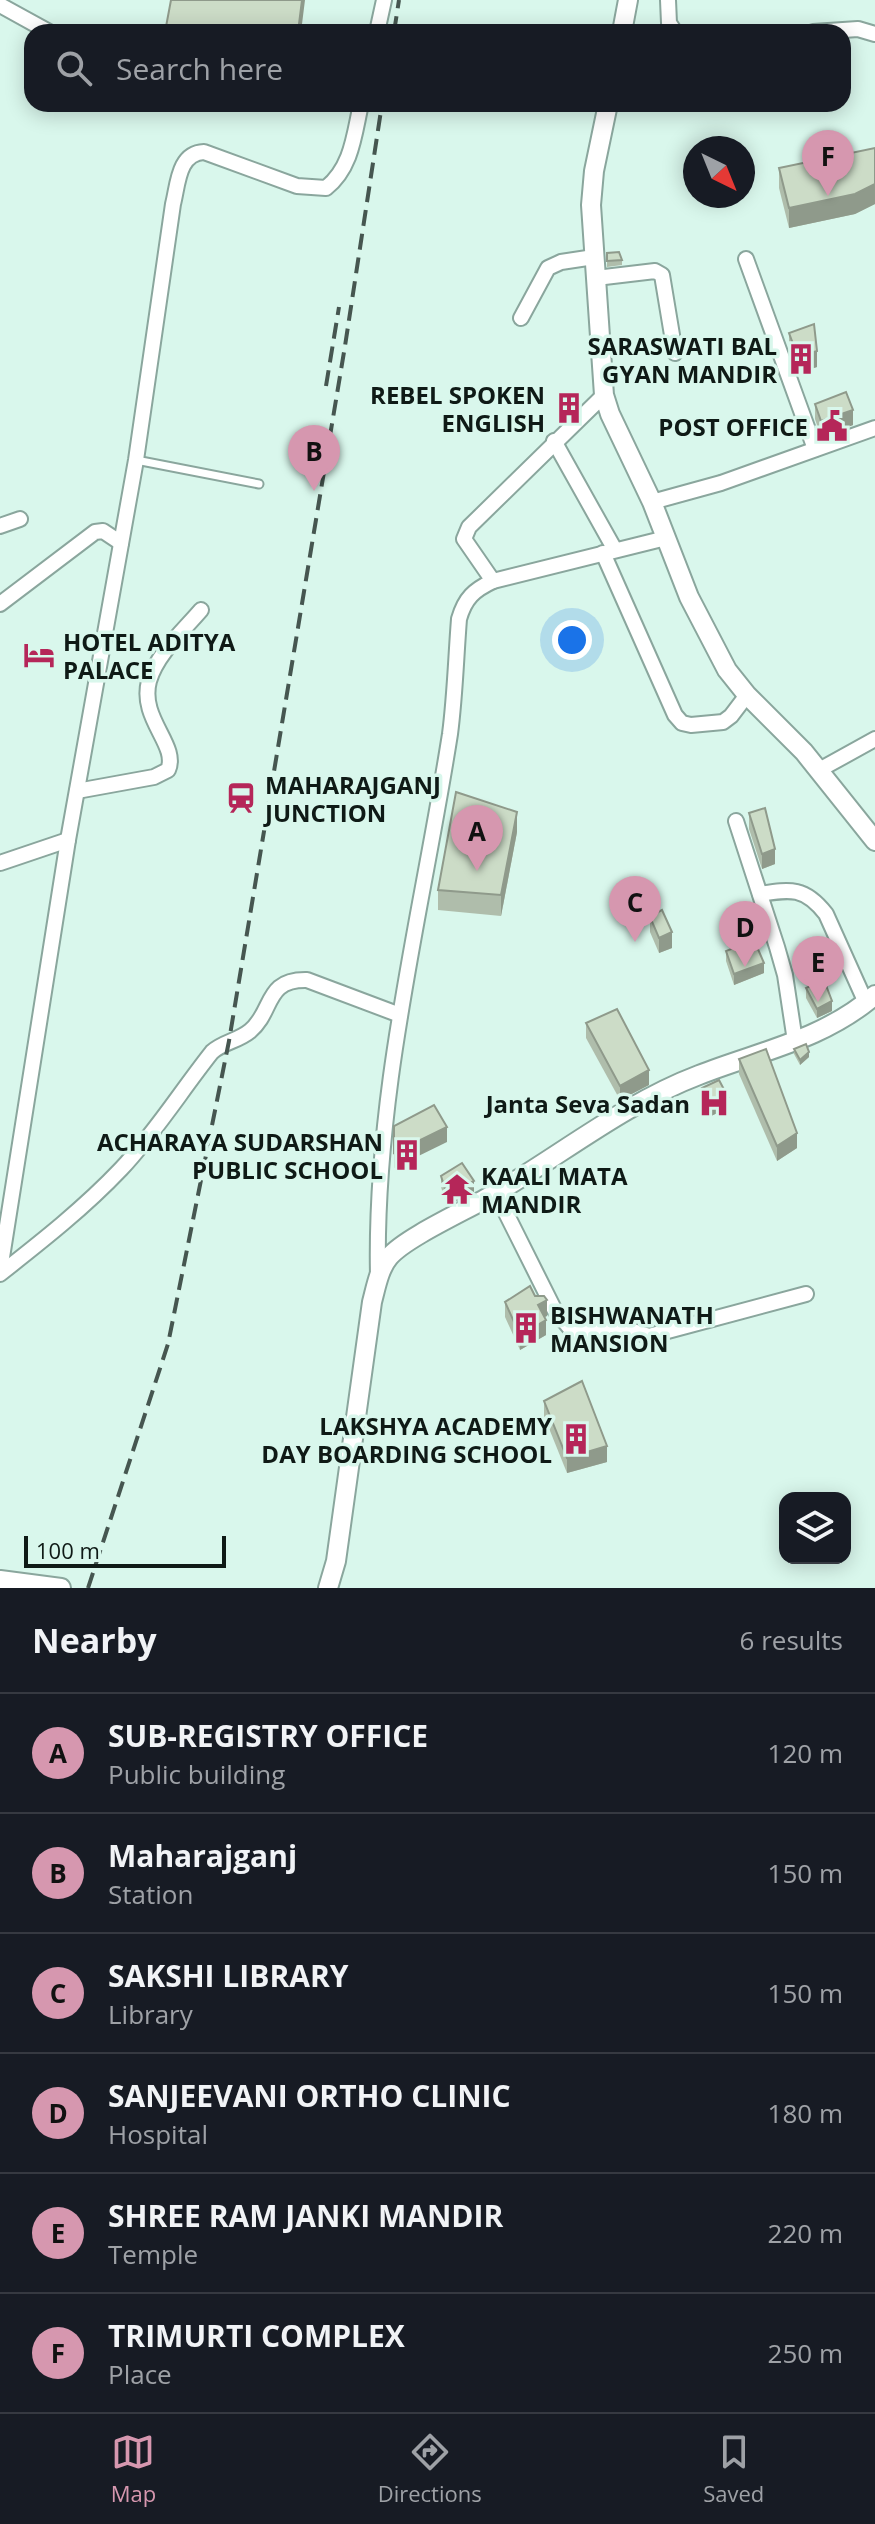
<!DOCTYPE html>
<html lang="en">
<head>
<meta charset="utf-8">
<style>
	:root { --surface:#171b24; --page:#20242c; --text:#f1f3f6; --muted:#9ea1a6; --line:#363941; --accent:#d697af }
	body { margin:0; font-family:"Open Sans",sans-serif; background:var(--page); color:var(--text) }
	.controls { position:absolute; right:24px; bottom:24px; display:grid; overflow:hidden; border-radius:16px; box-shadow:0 4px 20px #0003 }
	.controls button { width:72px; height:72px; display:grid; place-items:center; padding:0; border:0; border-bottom:2px solid var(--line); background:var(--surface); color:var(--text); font:40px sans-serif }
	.compass { position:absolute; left:683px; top:136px; width:72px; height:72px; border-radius:50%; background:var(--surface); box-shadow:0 4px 20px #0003; rotate:137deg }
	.scale { position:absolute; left:24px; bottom:20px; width:202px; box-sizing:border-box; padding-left:8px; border:4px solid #0f1a16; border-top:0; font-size:22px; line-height:28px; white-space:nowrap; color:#0f1a16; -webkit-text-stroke:6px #d9f7ec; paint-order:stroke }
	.you { position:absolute; left:572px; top:640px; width:28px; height:28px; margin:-20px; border:6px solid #fff; border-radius:50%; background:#1a73e8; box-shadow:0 0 0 12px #1a73e833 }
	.badge { display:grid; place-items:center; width:52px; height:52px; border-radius:50%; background:var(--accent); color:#111; font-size:26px; font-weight:700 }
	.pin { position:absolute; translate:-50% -66px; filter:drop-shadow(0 2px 4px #0008) }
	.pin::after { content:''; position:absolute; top:42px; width:28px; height:24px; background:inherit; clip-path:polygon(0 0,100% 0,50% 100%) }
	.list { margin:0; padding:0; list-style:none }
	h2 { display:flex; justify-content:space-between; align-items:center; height:104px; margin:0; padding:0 32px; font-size:34px }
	h2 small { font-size:26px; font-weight:400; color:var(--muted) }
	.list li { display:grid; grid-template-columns:52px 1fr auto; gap:24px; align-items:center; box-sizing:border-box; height:120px; padding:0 32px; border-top:2px solid var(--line) }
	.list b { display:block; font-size:30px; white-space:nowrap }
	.list p { margin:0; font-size:26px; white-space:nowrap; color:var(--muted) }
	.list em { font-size:26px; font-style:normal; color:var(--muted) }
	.icon { flex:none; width:44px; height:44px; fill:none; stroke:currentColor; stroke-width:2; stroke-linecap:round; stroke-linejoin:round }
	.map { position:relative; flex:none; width:875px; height:1588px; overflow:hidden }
	.search { position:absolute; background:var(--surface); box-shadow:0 4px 20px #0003; left:24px; right:24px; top:24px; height:88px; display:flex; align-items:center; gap:20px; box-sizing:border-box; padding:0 28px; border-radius:24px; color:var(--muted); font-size:30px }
	.sheet { height:824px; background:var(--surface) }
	nav { display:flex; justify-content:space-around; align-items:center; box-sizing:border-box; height:112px; border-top:2px solid var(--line); background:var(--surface); font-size:22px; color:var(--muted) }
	nav a { display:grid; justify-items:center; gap:4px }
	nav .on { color:var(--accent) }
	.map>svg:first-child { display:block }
</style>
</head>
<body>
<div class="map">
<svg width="875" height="1588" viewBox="0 0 875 1588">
	<rect width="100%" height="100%" fill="#d9f7ec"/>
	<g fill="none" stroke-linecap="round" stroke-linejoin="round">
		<defs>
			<polyline id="service" points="136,460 259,484"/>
			<g id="minor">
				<polyline points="668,0 669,23 675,32"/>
				<polyline points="0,5 49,32"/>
				<polyline points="377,32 384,0"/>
				<polyline points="813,32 858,29 875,34"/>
				<polyline points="746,259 815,449"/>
				<polyline points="596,278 655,271 662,275 675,353"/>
				<polyline points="521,318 548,268 561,262 594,257"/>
				<polyline points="554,441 615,550"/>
				<polyline points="652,502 721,483 875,428"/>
				<polyline points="0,526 20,519"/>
				<polyline points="603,553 675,715 682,723 691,725 723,722 731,716 747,695"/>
				<polyline points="493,581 464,539 469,527 604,395"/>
				<polyline points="0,604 95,532 103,531 121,543"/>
				<polyline points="819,770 875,739"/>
				<path d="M77,791L154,777L168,770C179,745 139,719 149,681C157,654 183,631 201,610"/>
				<polyline points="736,821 777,947 785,975 795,1041"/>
				<polyline points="0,863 68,840"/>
				<path d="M760,894C791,889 805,887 826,914L866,1003"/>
				<polyline points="496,1193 554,1309 569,1327 580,1333 613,1325 649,1336 806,1294"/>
				<path d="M0,1270L68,840L136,460L173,204C178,185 178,153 204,152L297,186L326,188C352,167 354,135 361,104"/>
				<path d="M0,1274C42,1241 84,1208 121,1169C155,1133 181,1091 212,1052C223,1042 238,1041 250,1031C274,1011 264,979 307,980L400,1015"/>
				<path d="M378,1276C374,1093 422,913 450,734C455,696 456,657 459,619C465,598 474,590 493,581L666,538"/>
			</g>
			<g id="tertiary">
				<polyline points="622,32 628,0"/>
				<polyline points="608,104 594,171 591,205 604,395 610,414 652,502 689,597 727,670 747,695 804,752 875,841"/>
				<polyline points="0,1580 61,1588"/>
				<path d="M328,1588L336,1561L372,1302C376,1287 379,1269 389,1257C406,1237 469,1209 494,1194C561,1155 625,1103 699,1075C760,1051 823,1040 875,995"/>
			</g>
		</defs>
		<use href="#service" stroke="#8aa69d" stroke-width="11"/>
		<use href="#minor" stroke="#8aa69d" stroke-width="18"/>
		<use href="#tertiary" stroke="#8aa69d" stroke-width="22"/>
		<use href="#service" stroke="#fff" stroke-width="7"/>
		<use href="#minor" stroke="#fff" stroke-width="14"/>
		<use href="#tertiary" stroke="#fff" stroke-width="18"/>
		<g stroke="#465650" stroke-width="4" stroke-dasharray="16 8" stroke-linecap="butt">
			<polyline points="394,32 399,0"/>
			<polyline points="326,386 339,307"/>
			<polyline points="88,1588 168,1344 229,1041 345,346 382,104"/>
		</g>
	</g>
	<g fill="#afbdab">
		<polygon points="875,148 875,204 855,214 789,228 779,188 779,168"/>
		<polygon points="607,253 622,260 622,265 607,267"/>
		<polygon points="789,333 817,367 798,373 789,349"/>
		<polygon points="815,404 853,425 821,437 815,419"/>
		<polygon points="749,813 775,864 762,869 749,829"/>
		<polygon points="517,832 501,916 438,910 438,890"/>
		<polygon points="650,917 672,948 659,953 650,932"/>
		<polygon points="726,951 764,973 734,985 726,961"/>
		<polygon points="806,988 832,1011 817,1018 806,998"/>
		<polygon points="586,1023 649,1085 620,1100 586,1038"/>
		<polygon points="794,1049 809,1057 800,1065 794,1054"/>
		<polygon points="739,1059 797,1148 777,1161 739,1074"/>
		<polygon points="702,1088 728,1108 711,1116 702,1098"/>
		<polygon points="441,1176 474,1192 447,1206 441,1187"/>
		<polygon points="505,1302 547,1316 544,1317 546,1335 520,1350 505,1317"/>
		<polygon points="544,1401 607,1462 567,1473 544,1416"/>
	</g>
	<g fill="#8f9a8b">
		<polygon points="302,0 305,0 301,32 298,32"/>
		<polygon points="875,184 875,204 855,214 789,228 789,208"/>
		<polygon points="817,351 817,367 798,373 798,357"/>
		<polygon points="853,410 853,425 821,437 821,421"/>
		<polygon points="517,812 517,832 501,916 501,895"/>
		<polygon points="775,849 775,864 762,869 762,854"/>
		<polygon points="672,932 672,948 659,953 659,938"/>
		<polygon points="764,963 764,973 734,985 734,974"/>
		<polygon points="832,1001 832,1011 817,1018 817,1009"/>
		<polygon points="809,1052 809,1057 800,1065 800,1060"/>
		<polygon points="649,1070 649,1085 620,1100 620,1086"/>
		<polygon points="728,1097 728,1108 711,1116 711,1105"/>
		<polygon points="447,1127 447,1142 394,1168 394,1153"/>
		<polygon points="797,1133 797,1148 777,1161 777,1146"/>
		<polygon points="474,1181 474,1192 447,1206 447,1195"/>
		<polygon points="547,1300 547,1316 538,1320 538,1305"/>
		<polygon points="546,1320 546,1335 520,1350 520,1335"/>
		<polygon points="607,1446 607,1462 567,1473 567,1458"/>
	</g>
	<g fill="#ccdcc7" stroke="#8f9a8b" stroke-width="2">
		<polygon points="171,0 302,0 298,32 165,32"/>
		<polygon points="803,29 813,32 827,31 827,32 804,32"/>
		<polygon points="875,148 875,184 855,194 789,208 779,168"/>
		<polygon points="619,252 622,260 607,261 607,253"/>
		<polygon points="814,324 817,351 798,357 789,333"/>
		<polygon points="846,392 853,410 821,421 815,404"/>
		<polygon points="456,792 517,812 501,895 438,890"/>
		<polygon points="765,808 775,849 762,854 749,813"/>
		<polygon points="662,910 672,932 659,938 650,917"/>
		<polygon points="754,940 764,963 734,974 726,951"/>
		<polygon points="824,980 832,1001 817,1009 806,988"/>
		<polygon points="617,1009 649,1070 620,1086 586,1023"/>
		<polygon points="806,1044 809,1052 800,1060 794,1049"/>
		<polygon points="766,1049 797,1133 777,1146 739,1059"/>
		<polygon points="719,1080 728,1097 711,1105 702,1088"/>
		<polygon points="434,1105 447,1127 394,1153 394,1126"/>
		<polygon points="462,1163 474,1181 447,1195 441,1176"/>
		<polygon points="530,1286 535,1296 544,1296 547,1300 538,1305 546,1320 520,1335 505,1302"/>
		<polygon points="582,1381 607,1446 567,1458 544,1401"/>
	</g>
	<defs>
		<symbol id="building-bare" viewBox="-9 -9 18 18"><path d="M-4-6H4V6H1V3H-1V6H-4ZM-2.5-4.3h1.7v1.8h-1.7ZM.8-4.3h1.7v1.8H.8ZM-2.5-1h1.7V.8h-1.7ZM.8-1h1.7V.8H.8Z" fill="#b52659" stroke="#d9f7ec" stroke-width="2.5" paint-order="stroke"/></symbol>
		<symbol id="civic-bare" viewBox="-9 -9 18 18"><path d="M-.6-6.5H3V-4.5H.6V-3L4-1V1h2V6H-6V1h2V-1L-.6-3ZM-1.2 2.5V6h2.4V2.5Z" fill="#b52659" stroke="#d9f7ec" stroke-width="2.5" paint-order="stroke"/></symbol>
		<symbol id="hotel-bare" viewBox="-9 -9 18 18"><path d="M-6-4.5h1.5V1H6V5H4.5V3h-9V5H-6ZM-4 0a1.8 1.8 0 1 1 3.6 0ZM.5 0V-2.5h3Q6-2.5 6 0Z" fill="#b52659" stroke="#d9f7ec" stroke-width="2.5" paint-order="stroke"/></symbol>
		<symbol id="station-bare" viewBox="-9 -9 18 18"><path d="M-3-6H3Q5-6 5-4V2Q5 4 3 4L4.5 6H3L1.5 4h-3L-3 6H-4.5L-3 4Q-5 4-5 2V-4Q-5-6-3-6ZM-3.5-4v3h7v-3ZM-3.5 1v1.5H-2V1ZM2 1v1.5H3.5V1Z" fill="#b52659" stroke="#d9f7ec" stroke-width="2.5" paint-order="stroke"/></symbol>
		<symbol id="hospital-bare" viewBox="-9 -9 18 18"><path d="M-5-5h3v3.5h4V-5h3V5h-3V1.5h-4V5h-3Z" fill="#b52659" stroke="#d9f7ec" stroke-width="2.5" paint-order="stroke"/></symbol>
		<symbol id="temple-bare" viewBox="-9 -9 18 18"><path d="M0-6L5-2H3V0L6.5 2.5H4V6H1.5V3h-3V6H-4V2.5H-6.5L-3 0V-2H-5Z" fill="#b52659" stroke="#d9f7ec" stroke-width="2.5" paint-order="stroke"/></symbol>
	</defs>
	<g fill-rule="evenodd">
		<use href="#building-bare" x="779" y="337" width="44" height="44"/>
		<use href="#building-bare" x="547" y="386" width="44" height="44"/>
		<use href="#civic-bare" x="810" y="404" width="44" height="44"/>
		<use href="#hotel-bare" x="17" y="633" width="44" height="44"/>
		<use href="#station-bare" x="219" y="776" width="44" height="44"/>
		<use href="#hospital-bare" x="692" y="1081" width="44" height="44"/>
		<use href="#building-bare" x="385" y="1133" width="44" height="44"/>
		<use href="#temple-bare" x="435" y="1167" width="44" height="44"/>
		<use href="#building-bare" x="504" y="1306" width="44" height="44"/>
		<use href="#building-bare" x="554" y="1417" width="44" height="44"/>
	</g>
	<g text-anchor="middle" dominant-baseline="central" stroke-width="7" stroke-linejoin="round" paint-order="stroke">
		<g font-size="24" font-weight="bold" fill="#0f1a16" stroke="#d9f7ec" text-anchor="end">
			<text x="777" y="345">SARASWATI BAL<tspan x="777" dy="28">GYAN MANDIR</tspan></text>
			<text x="545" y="394">REBEL SPOKEN<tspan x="545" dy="28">ENGLISH</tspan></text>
			<text x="808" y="426">POST OFFICE</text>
			<text x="63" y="641" text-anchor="start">HOTEL ADITYA<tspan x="63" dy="28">PALACE</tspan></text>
			<text x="265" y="784" text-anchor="start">MAHARAJGANJ<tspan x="265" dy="28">JUNCTION</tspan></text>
			<text x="690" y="1103">Janta Seva Sadan</text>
			<text x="383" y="1141">ACHARAYA SUDARSHAN<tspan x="383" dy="28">PUBLIC SCHOOL</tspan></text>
			<text x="481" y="1175" text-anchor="start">KAALI MATA<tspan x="481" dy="28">MANDIR</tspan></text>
			<text x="550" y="1314" text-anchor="start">BISHWANATH<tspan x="550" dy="28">MANSION</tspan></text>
			<text x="552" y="1425">LAKSHYA ACADEMY<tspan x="552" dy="28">DAY BOARDING SCHOOL</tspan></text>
		</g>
	</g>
</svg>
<div class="controls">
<button><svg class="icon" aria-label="layers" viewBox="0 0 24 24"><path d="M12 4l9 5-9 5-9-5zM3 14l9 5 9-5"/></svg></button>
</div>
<svg class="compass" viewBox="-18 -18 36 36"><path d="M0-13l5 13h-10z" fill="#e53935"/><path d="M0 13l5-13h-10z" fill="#9ea1a6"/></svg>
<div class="scale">100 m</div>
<div class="you"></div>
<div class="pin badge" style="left:477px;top:871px">A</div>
<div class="pin badge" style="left:314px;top:491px">B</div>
<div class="pin badge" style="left:635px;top:942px">C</div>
<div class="pin badge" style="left:745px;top:967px">D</div>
<div class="pin badge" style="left:818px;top:1002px">E</div>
<div class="pin badge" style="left:828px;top:196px">F</div>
<div class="search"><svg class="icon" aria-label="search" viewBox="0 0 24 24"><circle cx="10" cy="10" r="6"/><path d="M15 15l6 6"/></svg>Search here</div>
</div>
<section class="sheet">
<h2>Nearby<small>6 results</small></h2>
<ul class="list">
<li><span class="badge">A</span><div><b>SUB-REGISTRY OFFICE</b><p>Public building</p></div><em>120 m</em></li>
<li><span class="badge">B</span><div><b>Maharajganj</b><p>Station</p></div><em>150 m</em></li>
<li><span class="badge">C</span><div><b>SAKSHI LIBRARY</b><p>Library</p></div><em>150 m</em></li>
<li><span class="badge">D</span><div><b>SANJEEVANI ORTHO CLINIC</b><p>Hospital</p></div><em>180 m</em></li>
<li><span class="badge">E</span><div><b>SHREE RAM JANKI MANDIR</b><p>Temple</p></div><em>220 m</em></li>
<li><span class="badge">F</span><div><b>TRIMURTI COMPLEX</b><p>Place</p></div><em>250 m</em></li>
</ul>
</section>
<nav>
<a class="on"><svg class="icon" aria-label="map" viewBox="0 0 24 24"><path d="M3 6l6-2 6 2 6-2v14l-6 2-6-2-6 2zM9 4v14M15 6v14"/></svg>Map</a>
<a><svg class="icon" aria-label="directions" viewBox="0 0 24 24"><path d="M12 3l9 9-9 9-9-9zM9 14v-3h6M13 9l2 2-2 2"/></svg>Directions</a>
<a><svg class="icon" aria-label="saved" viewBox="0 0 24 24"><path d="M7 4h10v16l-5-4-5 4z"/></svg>Saved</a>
</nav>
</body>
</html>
